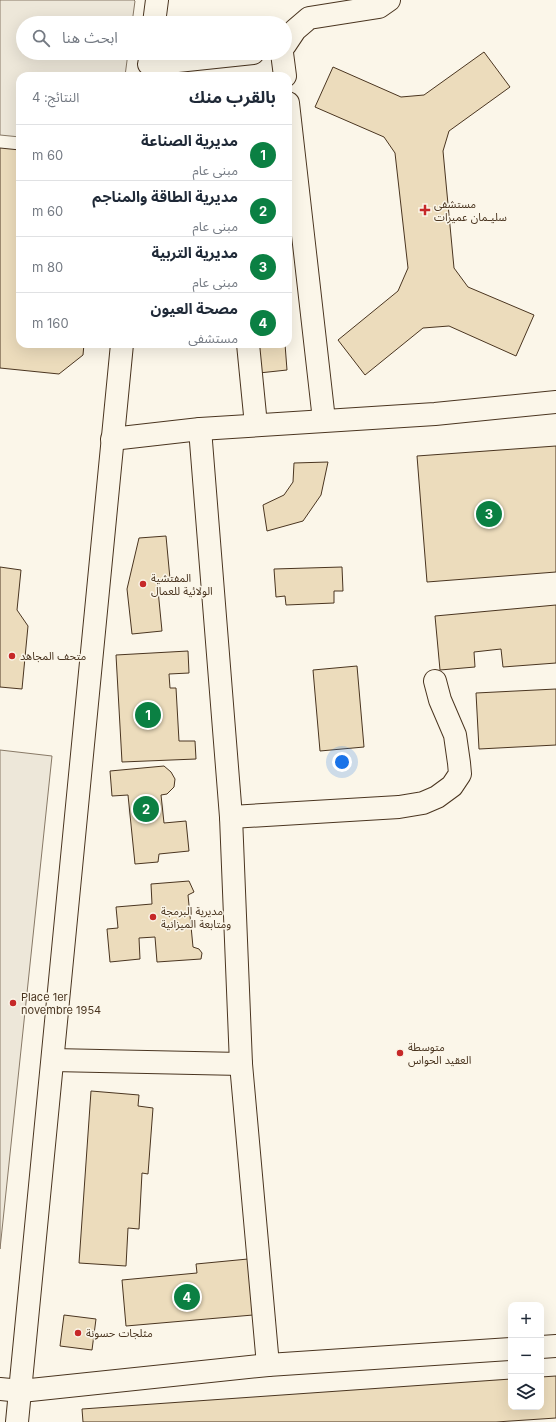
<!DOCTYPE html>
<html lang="ar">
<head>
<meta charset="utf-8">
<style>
	:root { --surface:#fff; --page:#f6f6f7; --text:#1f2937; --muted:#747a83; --line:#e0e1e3; --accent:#0b8043 }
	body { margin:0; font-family:Inter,"Noto Sans Arabic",sans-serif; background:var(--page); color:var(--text); direction:rtl }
	.controls { position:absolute; right:12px; bottom:12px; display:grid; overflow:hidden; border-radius:8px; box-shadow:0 4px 16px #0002 }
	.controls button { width:36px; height:36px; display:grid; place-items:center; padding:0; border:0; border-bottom:1px solid var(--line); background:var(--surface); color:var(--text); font:20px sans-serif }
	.you { position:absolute; left:342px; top:762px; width:14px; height:14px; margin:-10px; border:3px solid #fff; border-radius:50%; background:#1a73e8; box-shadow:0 0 0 6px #1a73e833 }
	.badge { display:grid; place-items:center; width:26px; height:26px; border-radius:50%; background:var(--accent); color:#fff; font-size:13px; font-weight:700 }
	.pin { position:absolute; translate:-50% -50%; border:2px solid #fff; box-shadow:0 1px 4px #0006 }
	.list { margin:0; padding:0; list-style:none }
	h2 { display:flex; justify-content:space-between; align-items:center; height:52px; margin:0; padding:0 16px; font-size:17px }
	h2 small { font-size:13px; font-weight:400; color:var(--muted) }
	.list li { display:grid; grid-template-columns:26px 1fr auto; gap:12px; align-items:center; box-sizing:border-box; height:56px; padding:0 16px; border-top:1px solid var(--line) }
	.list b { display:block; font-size:15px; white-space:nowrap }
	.list p { margin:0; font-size:13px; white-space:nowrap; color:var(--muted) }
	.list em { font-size:13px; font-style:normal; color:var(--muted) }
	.icon { flex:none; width:22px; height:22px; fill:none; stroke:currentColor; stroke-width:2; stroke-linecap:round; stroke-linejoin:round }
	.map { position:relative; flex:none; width:556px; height:1422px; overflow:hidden; direction:ltr }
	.search { position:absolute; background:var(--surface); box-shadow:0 4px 16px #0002; left:16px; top:16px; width:276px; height:44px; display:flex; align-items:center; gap:10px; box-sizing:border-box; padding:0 14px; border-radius:22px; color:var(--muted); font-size:15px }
	.panel { position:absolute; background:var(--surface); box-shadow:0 4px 16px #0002; left:16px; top:72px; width:276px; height:276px; border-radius:12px; direction:rtl }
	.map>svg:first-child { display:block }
</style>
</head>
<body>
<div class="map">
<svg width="556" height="1422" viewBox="0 0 556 1422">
	<rect width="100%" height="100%" fill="#fbf6e9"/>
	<g fill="#ede7d9" stroke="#887966">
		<polygon points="0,0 134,0 135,1 132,23 23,23 23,53 128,53 125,76 20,76 20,137 0,135"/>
		<polygon points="0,750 52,756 0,1249"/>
	</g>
	<g fill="#ecdcbc" stroke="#4a3520">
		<polygon points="484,52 510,87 449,131 443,151 454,268 468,287 534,315 516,356 449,326 423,328 365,375 338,340 398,291 408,268 395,153 384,137 315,107 333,67 401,97 424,95"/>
		<polygon points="0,148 20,150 20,344 84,344 83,355 59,374 0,368"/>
		<polygon points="256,344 285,344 287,370 259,373"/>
		<polygon points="556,446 556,572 427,582 417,456"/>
		<polygon points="328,462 321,495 303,521 267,531 263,505 284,495 293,482 294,463"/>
		<polygon points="166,536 170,579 157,580 162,631 132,634 127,589 139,538"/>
		<polygon points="0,567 21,570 17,610 28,626 22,689 0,687"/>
		<polygon points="342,567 343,591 334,591 334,603 286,605 285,596 276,597 274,569"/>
		<polygon points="556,605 556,663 503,667 501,649 474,652 475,667 440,670 435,616"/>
		<polygon points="188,651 189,673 169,674 170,688 176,688 179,741 195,741 196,759 122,762 116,655"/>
		<polygon points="357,666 364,747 320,751 313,670"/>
		<polygon points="556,689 556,745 479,749 476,693"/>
		<polygon points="164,766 171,772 175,779 174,787 167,794 161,795 164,823 186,821 189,851 159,854 158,862 135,864 128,795 112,796 110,771"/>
		<polygon points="189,881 194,892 188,895 193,947 199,949 202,953 201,959 157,962 155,937 139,938 140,959 110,962 107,929 118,928 116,907 152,904 151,884"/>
		<polygon points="91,1091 139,1095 138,1106 153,1108 148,1174 142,1173 139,1229 128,1228 126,1266 79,1263"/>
		<polygon points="248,1259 253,1315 126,1326 122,1280 197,1273 196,1264"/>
		<polygon points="64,1315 96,1319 92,1350 60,1346"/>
		<polygon points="556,1376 556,1418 496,1422 83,1422 82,1409 511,1379 511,1407 541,1407 541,1377"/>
	</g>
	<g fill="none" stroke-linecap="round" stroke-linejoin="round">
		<defs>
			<g id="minor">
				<polyline points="154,23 157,0"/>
				<polyline points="285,45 295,30 309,18 379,7 389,0"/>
				<polyline points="282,53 285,76"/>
				<polyline points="149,64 253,53"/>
				<polyline points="288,103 324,420"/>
				<polyline points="248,344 256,425"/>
				<polyline points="200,429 231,817 241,1064 268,1365"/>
				<polyline points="112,439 200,429 435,414 556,402"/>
				<polyline points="231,817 399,807 423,803 437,797 452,786 460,774 459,763 455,735 440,700 435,681"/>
				<polyline points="53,1060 241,1064"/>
				<polyline points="541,1347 556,1346"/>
				<polyline points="0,1389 21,1391 268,1365 511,1349"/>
				<polyline points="17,1422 122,344"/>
			</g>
		</defs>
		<use href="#minor" stroke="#4a3520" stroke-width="24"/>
		<use href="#minor" stroke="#fbf6e9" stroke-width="22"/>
	</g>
	<g fill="#c62828" stroke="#fbf6e9" stroke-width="1.5">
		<path d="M423 204h4v4h4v4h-4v4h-4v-4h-4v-4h4z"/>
		<circle cx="143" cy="584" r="4"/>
		<circle cx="12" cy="656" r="4"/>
		<circle cx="153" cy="917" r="4"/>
		<circle cx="13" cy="1003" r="4"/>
		<circle cx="400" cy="1053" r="4"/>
		<circle cx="78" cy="1333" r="4"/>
	</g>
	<g text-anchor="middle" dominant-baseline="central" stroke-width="3" stroke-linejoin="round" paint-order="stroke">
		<g font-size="11" fill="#4a3520" stroke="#fbf6e9" text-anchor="start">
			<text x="434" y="204">مستشفى<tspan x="434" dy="13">سليـمان عميرات</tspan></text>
			<text x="151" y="578">المفتشية<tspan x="151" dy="13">الولائية للعمال</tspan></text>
			<text x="20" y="656">متحف المجاهد</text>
			<text x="161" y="911">مديرية البرمجة<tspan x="161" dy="13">ومتابعة الميزانية</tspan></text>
			<text x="21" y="997">Place 1er<tspan x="21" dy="13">novembre 1954</tspan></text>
			<text x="408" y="1047">متوسطة<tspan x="408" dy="13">العقيد الحواس</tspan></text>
			<text x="86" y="1333">مثلجات حسونة</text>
		</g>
	</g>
</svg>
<div class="controls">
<button>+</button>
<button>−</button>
<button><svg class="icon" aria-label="layers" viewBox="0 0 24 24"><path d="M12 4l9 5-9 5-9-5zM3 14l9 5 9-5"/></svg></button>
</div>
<div class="you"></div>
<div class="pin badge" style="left:148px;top:715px">1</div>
<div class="pin badge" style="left:146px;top:809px">2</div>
<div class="pin badge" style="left:489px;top:514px">3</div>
<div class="pin badge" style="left:187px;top:1297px">4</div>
<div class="search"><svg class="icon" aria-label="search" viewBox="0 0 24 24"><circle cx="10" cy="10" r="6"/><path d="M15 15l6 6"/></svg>ابحث هنا</div>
<section class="panel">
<h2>بالقرب منك<small>النتائج: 4</small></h2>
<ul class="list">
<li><span class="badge">1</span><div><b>مديرية الصناعة</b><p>مبنى عام</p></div><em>60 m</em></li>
<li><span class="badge">2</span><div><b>مديرية الطاقة والمناجم</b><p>مبنى عام</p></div><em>60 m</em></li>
<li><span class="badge">3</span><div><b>مديرية التربية</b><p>مبنى عام</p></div><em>80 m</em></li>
<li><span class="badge">4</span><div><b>مصحة العيون</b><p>مستشفى</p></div><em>160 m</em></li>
</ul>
</section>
</div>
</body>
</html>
